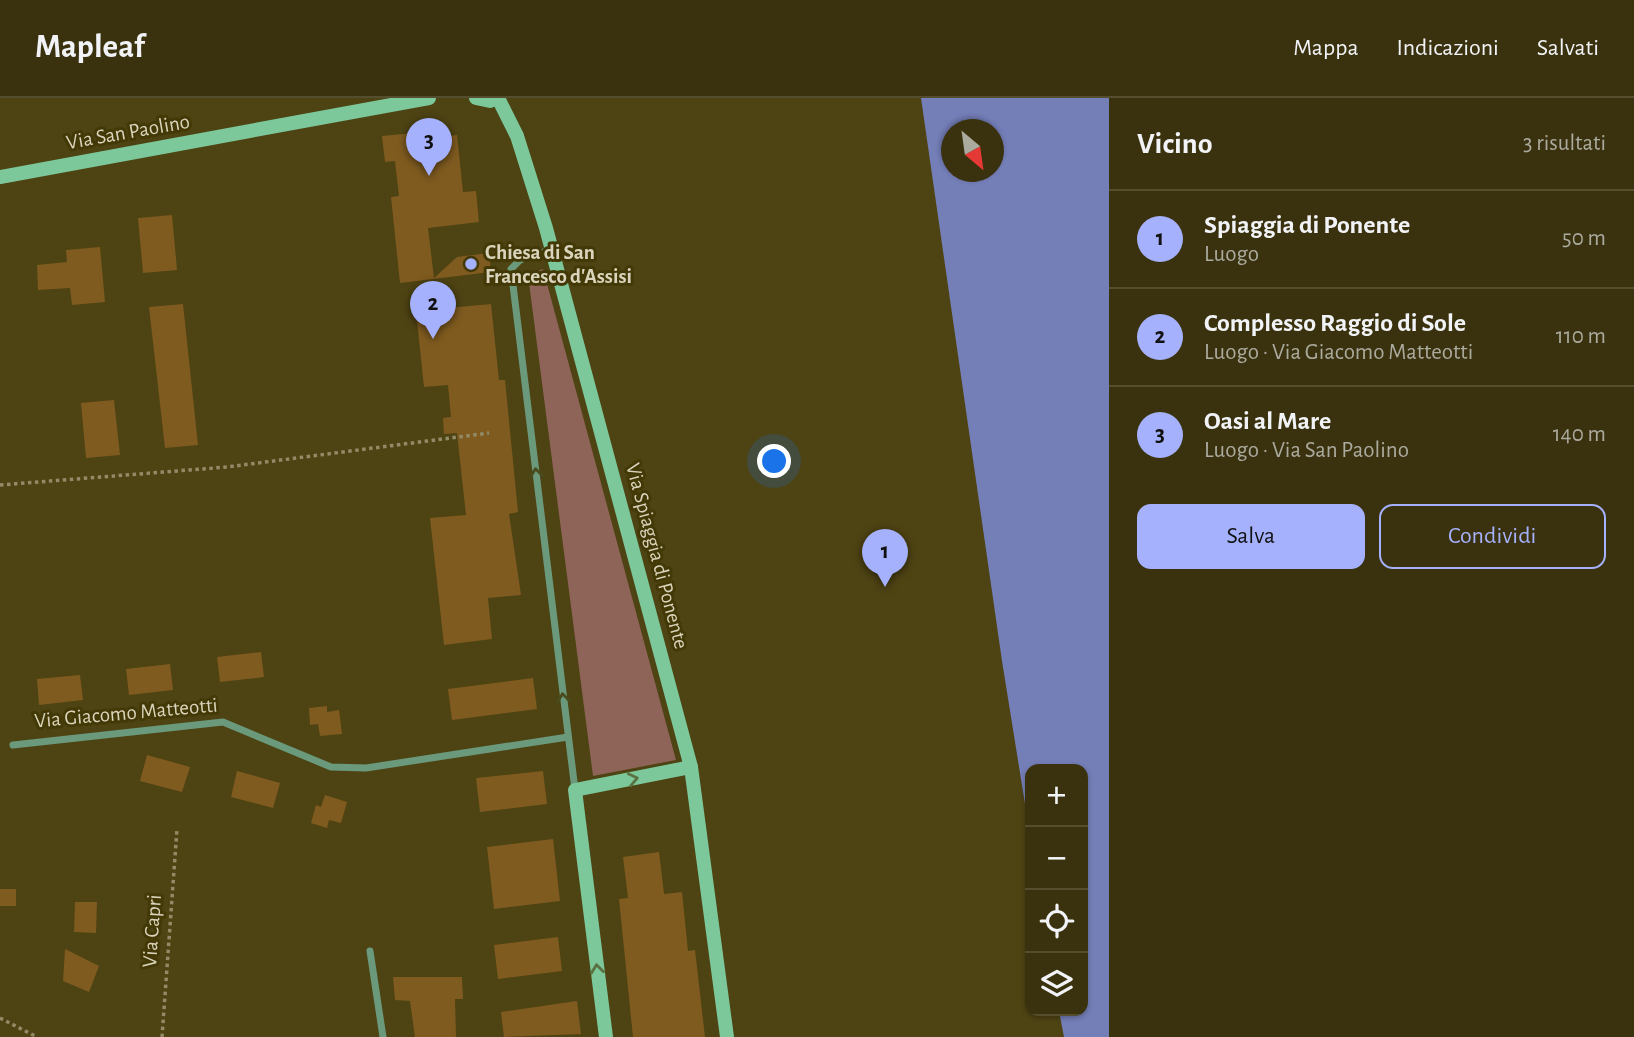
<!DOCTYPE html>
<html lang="it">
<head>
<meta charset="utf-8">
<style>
	:root { --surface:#3a320e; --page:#413a17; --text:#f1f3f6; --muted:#abaa9e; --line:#544d2e; --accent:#a5b1fc }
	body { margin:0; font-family:"Alegreya Sans",sans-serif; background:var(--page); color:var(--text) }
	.controls { position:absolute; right:21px; bottom:21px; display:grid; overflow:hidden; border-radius:14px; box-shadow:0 2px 5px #0004 }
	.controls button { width:63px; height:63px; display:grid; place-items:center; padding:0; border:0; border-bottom:2px solid var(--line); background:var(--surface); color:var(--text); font:35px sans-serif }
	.compass { position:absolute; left:941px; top:21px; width:63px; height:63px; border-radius:50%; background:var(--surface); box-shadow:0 2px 5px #0004; rotate:151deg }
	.you { position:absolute; left:775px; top:364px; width:24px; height:24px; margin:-18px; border:5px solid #fff; border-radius:50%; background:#1a73e8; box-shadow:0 0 0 10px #1a73e833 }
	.badge { display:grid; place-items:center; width:46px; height:46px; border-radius:50%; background:var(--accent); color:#111; font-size:23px; font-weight:700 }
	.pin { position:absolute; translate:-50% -58px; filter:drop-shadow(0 2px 4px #0008) }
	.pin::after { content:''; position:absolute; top:37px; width:24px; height:21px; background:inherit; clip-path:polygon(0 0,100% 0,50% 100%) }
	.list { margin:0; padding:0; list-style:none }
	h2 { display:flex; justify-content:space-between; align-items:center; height:91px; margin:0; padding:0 28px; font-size:30px }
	h2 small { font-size:23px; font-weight:400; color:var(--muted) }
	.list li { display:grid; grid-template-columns:46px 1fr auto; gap:21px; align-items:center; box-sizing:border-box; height:98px; padding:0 28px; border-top:2px solid var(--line) }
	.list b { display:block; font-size:26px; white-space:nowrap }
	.list p { margin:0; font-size:23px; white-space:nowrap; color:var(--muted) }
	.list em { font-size:23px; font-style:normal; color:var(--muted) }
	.actions { display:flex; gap:14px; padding:21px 28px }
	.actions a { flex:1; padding:16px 0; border:2px solid var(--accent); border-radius:14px; text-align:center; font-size:24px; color:var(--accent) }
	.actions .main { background:var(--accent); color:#111 }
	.icon { flex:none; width:38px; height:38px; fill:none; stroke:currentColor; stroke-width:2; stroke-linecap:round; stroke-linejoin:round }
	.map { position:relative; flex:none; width:1109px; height:939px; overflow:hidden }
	header { display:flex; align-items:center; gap:42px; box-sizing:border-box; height:98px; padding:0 35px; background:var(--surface); border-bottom:2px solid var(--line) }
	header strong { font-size:33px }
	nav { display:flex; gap:38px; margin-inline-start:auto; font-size:24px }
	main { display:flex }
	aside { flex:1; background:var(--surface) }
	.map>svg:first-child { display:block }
</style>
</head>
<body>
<header>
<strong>Mapleaf</strong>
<nav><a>Mappa</a><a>Indicazioni</a><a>Salvati</a></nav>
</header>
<main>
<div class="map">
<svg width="1109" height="939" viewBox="0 0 1109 939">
	<rect width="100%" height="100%" fill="#4e4313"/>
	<polygon fill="#8e6458" points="543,171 676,662 593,678 528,177"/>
	<path fill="#747eb7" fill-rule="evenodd" d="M921,0H1109V939H1064L1059,913H1083V671H1030V737L1002,563ZM951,32H993V74H951Z"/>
	<g fill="#7f5b1f">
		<polygon points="413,35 414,42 457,37 463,94 476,93 479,124 428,130 434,180 457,159 489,155 491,174 400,185 391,99 399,98 395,63 385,64 382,38"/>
		<polygon points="172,117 177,172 143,175 138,120"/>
		<polygon points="100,149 105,204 72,207 70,190 38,192 37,167 67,164 66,152"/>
		<polygon points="183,206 198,347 165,350 149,209"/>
		<polygon points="491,206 499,282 505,282 518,414 509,416 521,497 488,500 492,541 444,547 430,420 466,417 457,335 444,336 443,320 451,319 448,287 424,289 416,213"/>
		<polygon points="114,302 120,357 86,360 81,305"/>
		<polygon points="261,554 264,579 220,584 217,559"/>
		<polygon points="170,566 173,592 129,597 126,571"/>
		<polygon points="80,577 83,602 39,607 37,581"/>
		<polygon points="533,580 537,611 452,622 448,591"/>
		<polygon points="327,608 327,614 339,612 342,636 320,638 318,626 310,627 309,610"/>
		<polygon points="147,657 190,669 182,694 140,683"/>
		<polygon points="237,673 280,685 273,710 231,699"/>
		<polygon points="543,673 547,706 480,714 476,680"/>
		<polygon points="325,697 347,704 341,725 329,722 327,730 311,725 316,707 321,709"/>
		<polygon points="553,741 560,803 494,811 487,749"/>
		<polygon points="659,754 664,796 682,794 688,853 695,852 705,939 633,939 619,801 628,800 623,759"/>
		<rect x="0" y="791" width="16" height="17"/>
		<polygon points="75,804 97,804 96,835 74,834"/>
		<polygon points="558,839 562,873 498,881 494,847"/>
		<polygon points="65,851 99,868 89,894 63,883"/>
		<polygon points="393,879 462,879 463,901 455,901 456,939 415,939 410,903 395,902"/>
		<polygon points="577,903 581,936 504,939 501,914"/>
	</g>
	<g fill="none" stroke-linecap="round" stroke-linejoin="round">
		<g stroke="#938b67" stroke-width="3.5" stroke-dasharray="3.5 3.5" stroke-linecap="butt">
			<polyline points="0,387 227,369 489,335"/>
			<polyline points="0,920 37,939"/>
			<polyline points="162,939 177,731"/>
		</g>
		<g stroke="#6a997c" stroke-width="7">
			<polyline points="552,151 520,162 511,171 575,692"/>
			<polyline points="13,647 223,624 331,669 366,670 568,639"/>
			<polyline points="370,853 383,939"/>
		</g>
		<g stroke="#7cc89a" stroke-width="14">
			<polyline points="476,0 490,3 496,0"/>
			<polyline points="498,0 517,38 546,130 691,669 727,939"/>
			<polyline points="0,79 429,0"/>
			<polyline points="606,939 575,692 691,669"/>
		</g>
	</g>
	<defs><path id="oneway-chevron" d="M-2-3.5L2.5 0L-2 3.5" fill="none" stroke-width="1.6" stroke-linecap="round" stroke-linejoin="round" transform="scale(1.75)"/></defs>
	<g stroke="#4b4c1e">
		<use href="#oneway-chevron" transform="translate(536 375) rotate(-97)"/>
		<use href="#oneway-chevron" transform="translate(563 600) rotate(-97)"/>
	</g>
	<g stroke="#5a7241">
		<use href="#oneway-chevron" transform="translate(633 681) rotate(-12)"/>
		<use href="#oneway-chevron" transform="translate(597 871) rotate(-97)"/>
	</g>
	<circle fill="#a5b1fc" stroke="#433906" stroke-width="2.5" cx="471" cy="166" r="7"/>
	<g text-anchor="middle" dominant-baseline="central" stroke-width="6" stroke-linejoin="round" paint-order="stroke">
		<g font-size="21" fill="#dad4bc" stroke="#433906">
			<text transform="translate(128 34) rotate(-10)">Via San Paolino</text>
			<text transform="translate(657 458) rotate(75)">Via Spiaggia di Ponente</text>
			<text transform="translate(126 615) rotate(-5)">Via Giacomo Matteotti</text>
			<text transform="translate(152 833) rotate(-86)">Via Capri</text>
		</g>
		<g font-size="21" font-weight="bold" fill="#dad4bc" stroke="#433906" text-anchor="start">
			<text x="485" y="154">Chiesa di San<tspan x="485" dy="24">Francesco d'Assisi</tspan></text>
		</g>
	</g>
</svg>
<div class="controls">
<button>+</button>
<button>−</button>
<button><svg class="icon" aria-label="locate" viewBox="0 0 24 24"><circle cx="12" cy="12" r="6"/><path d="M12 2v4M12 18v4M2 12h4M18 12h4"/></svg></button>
<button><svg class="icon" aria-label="layers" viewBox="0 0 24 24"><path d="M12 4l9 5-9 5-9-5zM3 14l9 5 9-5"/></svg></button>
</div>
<svg class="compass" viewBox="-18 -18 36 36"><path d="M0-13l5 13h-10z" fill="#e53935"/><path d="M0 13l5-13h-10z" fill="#abaa9e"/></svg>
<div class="you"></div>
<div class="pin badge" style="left:885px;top:489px">1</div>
<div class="pin badge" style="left:433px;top:241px">2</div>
<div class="pin badge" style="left:429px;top:78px">3</div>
</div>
<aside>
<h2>Vicino<small>3 risultati</small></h2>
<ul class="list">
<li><span class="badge">1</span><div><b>Spiaggia di Ponente</b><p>Luogo</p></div><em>50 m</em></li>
<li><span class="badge">2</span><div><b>Complesso Raggio di Sole</b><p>Luogo · Via Giacomo Matteotti</p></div><em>110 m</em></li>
<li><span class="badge">3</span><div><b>Oasi al Mare</b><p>Luogo · Via San Paolino</p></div><em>140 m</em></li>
</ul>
<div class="actions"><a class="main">Salva</a><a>Condividi</a></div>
</aside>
</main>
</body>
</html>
